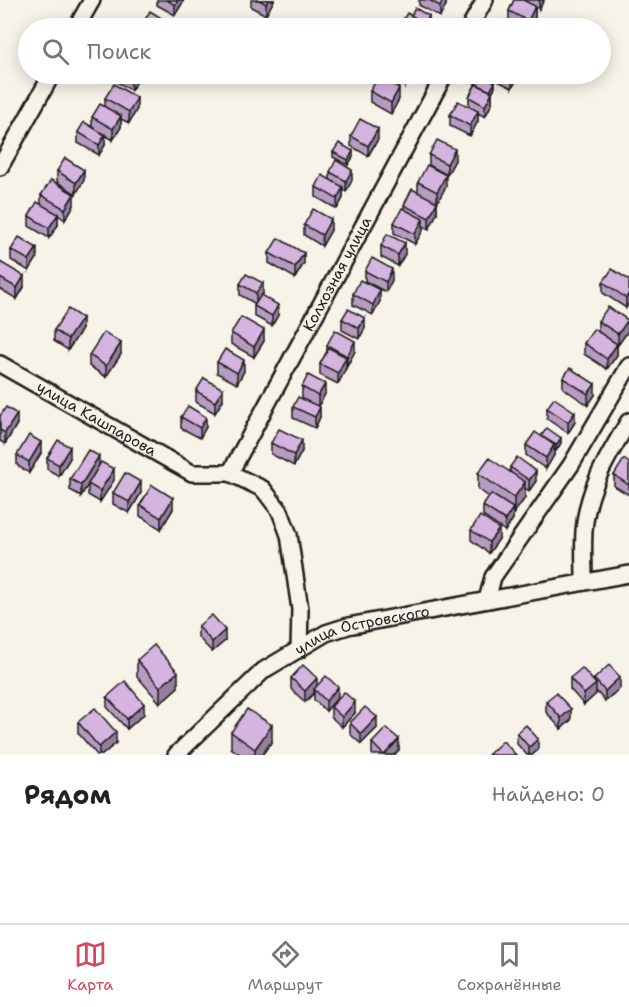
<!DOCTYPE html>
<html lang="ru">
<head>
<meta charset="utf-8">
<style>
	:root { --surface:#fff; --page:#f2f2f2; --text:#222; --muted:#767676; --line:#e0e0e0; --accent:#d1495b }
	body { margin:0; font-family:"Shantell Sans",sans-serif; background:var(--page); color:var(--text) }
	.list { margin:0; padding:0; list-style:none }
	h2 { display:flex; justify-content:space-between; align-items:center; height:78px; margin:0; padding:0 24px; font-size:26px }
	h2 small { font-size:20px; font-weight:400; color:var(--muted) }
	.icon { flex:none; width:33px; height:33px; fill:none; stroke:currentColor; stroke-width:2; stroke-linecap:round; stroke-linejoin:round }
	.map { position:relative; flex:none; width:629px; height:755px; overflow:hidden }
	.search { position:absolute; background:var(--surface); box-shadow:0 3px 15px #0003; left:18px; right:18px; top:18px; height:66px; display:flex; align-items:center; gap:15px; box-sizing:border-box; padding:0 21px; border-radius:33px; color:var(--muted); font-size:22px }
	.sheet { height:168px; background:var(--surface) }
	nav { display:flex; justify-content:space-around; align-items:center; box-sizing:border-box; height:84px; border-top:2px solid var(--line); background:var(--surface); font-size:16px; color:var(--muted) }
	nav a { display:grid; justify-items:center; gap:3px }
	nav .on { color:var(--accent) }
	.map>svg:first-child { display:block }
</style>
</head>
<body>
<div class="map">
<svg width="629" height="755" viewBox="0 0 629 755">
	<rect width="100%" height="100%" fill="#f7f3e8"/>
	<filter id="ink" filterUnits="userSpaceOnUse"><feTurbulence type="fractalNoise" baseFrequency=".0167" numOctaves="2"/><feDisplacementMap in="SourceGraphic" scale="12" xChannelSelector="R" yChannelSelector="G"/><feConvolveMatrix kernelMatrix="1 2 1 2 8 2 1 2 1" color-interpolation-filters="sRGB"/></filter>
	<g filter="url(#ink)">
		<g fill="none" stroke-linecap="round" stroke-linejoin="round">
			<defs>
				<g id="street">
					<polyline points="76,28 92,0"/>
					<polyline points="469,28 485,0"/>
					<polyline points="0,167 52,74"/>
					<path id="s1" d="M0,364L192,473H230L263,489L280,511L289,535L300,609L299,650"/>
					<path id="s2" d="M230,473L445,74"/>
					<path d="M584,582C584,565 583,548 584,531C587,489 608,456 629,421"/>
					<polyline points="487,600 493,577 571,465 629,366"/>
					<path id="s3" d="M176,755L264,670L326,633L348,626L629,574"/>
				</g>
			</defs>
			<use href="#street" stroke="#1c1c1c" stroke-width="20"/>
			<use href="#street" stroke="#f7f3e8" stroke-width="15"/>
		</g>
		<g fill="#b79bc0" stroke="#1c1c1c" stroke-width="1.5">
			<polygon points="157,0 183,0 183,2 175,15 157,5"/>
			<polygon points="251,0 274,0 266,15 251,7"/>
			<polygon points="419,0 446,0 446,5 440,17 419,5"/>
			<polygon points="514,0 544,0 539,9 535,7 535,17 529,28 522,28 509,21 509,11"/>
			<polygon points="143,23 166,28 143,28"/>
			<polygon points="115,74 138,74 138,80 131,90 115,81"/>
			<polygon points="384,74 413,74 405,87 384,75"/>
			<polygon points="484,74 520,74 512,88"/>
			<polygon points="475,83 495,87 492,92 492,103 485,117 478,113 478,121 470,136 450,126 450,115 469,106 469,97 475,85"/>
			<polygon points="370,91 399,99 391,114 370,102"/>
			<polygon points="105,98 137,109 129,123 121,119 121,127 113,140 105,135 105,145 99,155 78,143 78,132 92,127 92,117 105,107"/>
			<polygon points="351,136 378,139 368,156 351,146"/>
			<polygon points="333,152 353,157 348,165 333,157"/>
			<polygon points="429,155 455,160 447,175 429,165"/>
			<polygon points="57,171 84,180 76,194 57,182"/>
			<polygon points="330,172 352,180 346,192 343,190 343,198 337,209 316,197 316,187 330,179"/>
			<polygon points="418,182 446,186 437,203 437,213 429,229 423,226 423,230 415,244 394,233 394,223 404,209 404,205 418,192"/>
			<polygon points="41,195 74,205 65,220 58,215 58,225 49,238 29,226 29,216 41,204"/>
			<polygon points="304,225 331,230 322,246 304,235"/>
			<polygon points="381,246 405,254 398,266 381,257"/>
			<polygon points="11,250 37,258 29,271 11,260"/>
			<polygon points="269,253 304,263 295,278 269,263"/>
			<polygon points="0,263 24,287 17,299 0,289"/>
			<polygon points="365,271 392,280 386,292 365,281"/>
			<polygon points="629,280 626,308 603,293 603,282"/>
			<polygon points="240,284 263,294 262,295 278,315 272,326 254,316 254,306 256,304 240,295"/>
			<polygon points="353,294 380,301 373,315 353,305"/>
			<polygon points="342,319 365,328 359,339 342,330"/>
			<polygon points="598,321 628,331 618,345 617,345 617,355 607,369 584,354 584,343 598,331"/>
			<polygon points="82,329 68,350 54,341 54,330"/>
			<polygon points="231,333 264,341 254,357 231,344"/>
			<polygon points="327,345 355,351 338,384 320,375 320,364 327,351"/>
			<polygon points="121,354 106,377 89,366 89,355"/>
			<polygon points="217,362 244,371 237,384 217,373"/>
			<polygon points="563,378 595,395 588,405 563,388"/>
			<polygon points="302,387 325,394 319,406 320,417 315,428 293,418 293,407 302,398"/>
			<polygon points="196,391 223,400 215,413 196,402"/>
			<polygon points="547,408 575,422 568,433 547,419"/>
			<polygon points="0,416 17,424 5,444 0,441"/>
			<polygon points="181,417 206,427 200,438 181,428"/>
			<polygon points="541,436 561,443 556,451 554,450 554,455 546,469 526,455 526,445"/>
			<polygon points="271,443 302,451 294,466 271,454"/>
			<polygon points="41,453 29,473 17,465 17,455"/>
			<polygon points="47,458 70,458 59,476 47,469"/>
			<polygon points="629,463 629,495 614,486 614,475"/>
			<polygon points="99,467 114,480 100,502 88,495 88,484 81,496 70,490 70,479"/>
			<polygon points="510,467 536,481 529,491 525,488 525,498 514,513 513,512 513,519 505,531 483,516 483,506 489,497 478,489 478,473 510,472"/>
			<polygon points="113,493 141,493 129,513 113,504"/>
			<polygon points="140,505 173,509 161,529 140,516"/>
			<polygon points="471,530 499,539 489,553 471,540"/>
			<polygon points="198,626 225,641 212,652 198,637"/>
			<polygon points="137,660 178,687 160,703 137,676"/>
			<polygon points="291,678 317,685 338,697 326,711 314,700 314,693 305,702 291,689"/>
			<polygon points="570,678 594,682 594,679 620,688 605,701 596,691 596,694 584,705 570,689"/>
			<polygon points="107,697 144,714 127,729 107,707"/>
			<polygon points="546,701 571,720 561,729 546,712"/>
			<polygon points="331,707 355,713 342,727 331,717"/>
			<polygon points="78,722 116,743 102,755 97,755 78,733"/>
			<polygon points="350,723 377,728 361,744 350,734"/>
			<polygon points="231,732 272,741 262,755 241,755 231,748"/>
			<polygon points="517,733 538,750 532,755 527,755 517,744"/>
			<polygon points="372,743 399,750 394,755 373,755 372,754"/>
		</g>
		<g fill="#957e9c" stroke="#1c1c1c" stroke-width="1.5">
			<polygon points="178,0 183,0 183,2 175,15 175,5"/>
			<polygon points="268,0 274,0 266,15 266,4"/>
			<polygon points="443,0 446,0 446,5 440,17 440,6"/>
			<polygon points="539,0 544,0 539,9"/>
			<polygon points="535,6 535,17 529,28 528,28 528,21"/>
			<polygon points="429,16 429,21 425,28 424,24"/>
			<polygon points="166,21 166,28 161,28"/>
			<polygon points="135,74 138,74 138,80 131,90 131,80"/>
			<polygon points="407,74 413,74 405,87 405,77"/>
			<polygon points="514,74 520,74 512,88 512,78"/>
			<polygon points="495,82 495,87 490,96 490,91"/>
			<polygon points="399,88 399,99 391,114 391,103"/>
			<polygon points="492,92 492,103 485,117 485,106"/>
			<polygon points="137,98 137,109 129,123 129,112"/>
			<polygon points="478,111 478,121 470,136 470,126"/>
			<polygon points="121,116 121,127 113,140 113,129"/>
			<polygon points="378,129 378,139 368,156 368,146"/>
			<polygon points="105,135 105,145 99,155 99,145"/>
			<polygon points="455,149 455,160 447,175 447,164"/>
			<polygon points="353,151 353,157 348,165 348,160"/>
			<polygon points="84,170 84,180 76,194 76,183"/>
			<polygon points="352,170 352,180 346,192 346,181"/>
			<polygon points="446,175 446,186 437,203 437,192"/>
			<polygon points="343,187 343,198 337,209 337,199"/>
			<polygon points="74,194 74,205 65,220 65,209"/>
			<polygon points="437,202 437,213 429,229 429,218"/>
			<polygon points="58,214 58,225 49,238 49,228"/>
			<polygon points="331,219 331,230 322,246 322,235"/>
			<polygon points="423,219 423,230 415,244 415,234"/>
			<polygon points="405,243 405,254 398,266 398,255"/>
			<polygon points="37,248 37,258 29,271 29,260"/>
			<polygon points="304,253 304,263 295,278 295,267"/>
			<polygon points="392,269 392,280 386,292 386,282"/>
			<polygon points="24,276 24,287 17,299 17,288"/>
			<polygon points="263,283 263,294 256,304 256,293"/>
			<polygon points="380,290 380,301 373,315 373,305"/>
			<polygon points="629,293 629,303 626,308 626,298"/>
			<polygon points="278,305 278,315 272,326 272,316"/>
			<polygon points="82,318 82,329 68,350 68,339"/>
			<polygon points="365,318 365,328 359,339 359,328"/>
			<polygon points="628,320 628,331 618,345 618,334"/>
			<polygon points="264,330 264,341 254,357 254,347"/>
			<polygon points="355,341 355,351 347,366 347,356"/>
			<polygon points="121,343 121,354 106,377 106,366"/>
			<polygon points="617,344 617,355 607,369 607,359"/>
			<polygon points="346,357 346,368 338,384 338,373"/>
			<polygon points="244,360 244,371 237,384 237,373"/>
			<polygon points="325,384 325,394 318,407 318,396"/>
			<polygon points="595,384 595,395 588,405 588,394"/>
			<polygon points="223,389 223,400 215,413 215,402"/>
			<polygon points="320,407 320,417 315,428 315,417"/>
			<polygon points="575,412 575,422 568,433 568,422"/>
			<polygon points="17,414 17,424 5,444 5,433"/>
			<polygon points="206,417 206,427 200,438 200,428"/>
			<polygon points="561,438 561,443 556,451 556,445"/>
			<polygon points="302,440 302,451 294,466 294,455"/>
			<polygon points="41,442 41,453 29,473 29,462"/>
			<polygon points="554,445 554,455 546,469 546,458"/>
			<polygon points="70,447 70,458 59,476 59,465"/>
			<polygon points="99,456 99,467 81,496 81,485"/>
			<polygon points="114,469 114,480 100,502 100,491"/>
			<polygon points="536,471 536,481 529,491 529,480"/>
			<polygon points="141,482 141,493 129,513 129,502"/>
			<polygon points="525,482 525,498 514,513 514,498"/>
			<polygon points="173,498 173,509 161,529 161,518"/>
			<polygon points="513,508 513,519 505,531 505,520"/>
			<polygon points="499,529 499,539 489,553 489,542"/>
			<polygon points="225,630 225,641 212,652 212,642"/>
			<polygon points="178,672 178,687 160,703 160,687"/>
			<polygon points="620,677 620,688 605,701 605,691"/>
			<polygon points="317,678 317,688 314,689 314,693 305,702 305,691"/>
			<polygon points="596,684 596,694 584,705 584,694"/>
			<polygon points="338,687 338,697 326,711 326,701"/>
			<polygon points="355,702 355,713 342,727 342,717"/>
			<polygon points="144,704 144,714 127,729 127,719"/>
			<polygon points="571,709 571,720 561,729 561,718"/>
			<polygon points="377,717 377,728 361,744 361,734"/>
			<polygon points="272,725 272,741 262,755 255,755 255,749"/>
			<polygon points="116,732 116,743 102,755 99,755 99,747"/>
			<polygon points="399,739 399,750 394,755 384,755"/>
			<polygon points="538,739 538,750 532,755 529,755 529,747"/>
		</g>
		<g fill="#d5b4df" stroke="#1c1c1c" stroke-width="1.5">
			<polygon points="167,0 178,0 175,5"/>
			<polygon points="259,0 268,0 266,4"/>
			<polygon points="429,0 443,0 440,6"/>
			<polygon points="514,0 523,0 535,6 528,21 509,11"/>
			<polygon points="415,8 429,16 425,23 411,16"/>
			<polygon points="150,11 166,21 161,28 153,28 143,23"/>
			<polygon points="407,13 429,26 427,28 403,28 399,26"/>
			<polygon points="503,22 515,28 499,28"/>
			<polygon points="121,74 135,74 131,80"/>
			<polygon points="400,74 407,74 405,77"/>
			<polygon points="480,74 495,82 490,91 475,83"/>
			<polygon points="504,74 514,74 512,78"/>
			<polygon points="379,76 399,88 391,103 370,91"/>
			<polygon points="114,84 137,98 129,112 105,98"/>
			<polygon points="476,84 492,92 485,106 469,97"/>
			<polygon points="458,101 478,111 470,126 450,115"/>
			<polygon points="100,104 121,116 113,129 92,117"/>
			<polygon points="360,119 378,129 368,146 351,136"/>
			<polygon points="84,122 105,135 99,145 78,132"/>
			<polygon points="437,140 455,149 447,164 429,155"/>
			<polygon points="339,143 353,151 348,160 333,152"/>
			<polygon points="65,158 84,170 76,183 57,171"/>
			<polygon points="336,160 352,170 346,181 330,172"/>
			<polygon points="427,165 446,175 437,192 418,182"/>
			<polygon points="322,175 343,187 337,199 316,187"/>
			<polygon points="51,180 74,194 65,209 41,195"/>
			<polygon points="412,189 437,202 429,218 404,205"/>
			<polygon points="37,202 58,214 49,228 29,216"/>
			<polygon points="402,208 423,219 415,234 394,223"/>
			<polygon points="313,209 331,219 322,235 304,225"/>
			<polygon points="387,234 405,243 398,255 381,246"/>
			<polygon points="19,237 37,248 29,260 11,250"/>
			<polygon points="278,238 304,253 295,267 269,253"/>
			<polygon points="372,258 392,269 386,282 365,271"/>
			<polygon points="0,262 24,276 17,288 0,278"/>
			<polygon points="612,269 629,280 629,293 626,298 603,282"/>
			<polygon points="246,274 263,283 256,293 240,284"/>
			<polygon points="360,280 380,290 373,305 353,294"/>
			<polygon points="261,295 278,305 272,316 254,306"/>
			<polygon points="608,307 628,320 618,334 598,321"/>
			<polygon points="68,309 82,318 68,339 54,330"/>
			<polygon points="348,309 365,318 359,328 342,319"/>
			<polygon points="241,317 264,330 254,347 231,333"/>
			<polygon points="594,329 617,344 607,359 584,343"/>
			<polygon points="335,330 355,341 347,356 327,345"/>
			<polygon points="104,332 121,343 106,366 89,355"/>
			<polygon points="329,348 346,357 338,373 320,364"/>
			<polygon points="225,349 244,360 237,373 217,362"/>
			<polygon points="570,368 595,384 588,394 563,378"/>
			<polygon points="308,375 325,384 318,396 302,387"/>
			<polygon points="204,378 223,389 215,402 196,391"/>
			<polygon points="298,397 320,407 315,417 293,407"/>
			<polygon points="554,398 575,412 568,422 547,408"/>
			<polygon points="188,406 206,417 200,428 181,417"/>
			<polygon points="6,407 17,414 5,433 0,430 0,416"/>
			<polygon points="547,428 561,438 556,445 541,436"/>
			<polygon points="279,429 302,440 294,455 271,443"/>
			<polygon points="535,432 554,445 546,458 526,445"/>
			<polygon points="29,435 41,442 29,462 17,455"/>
			<polygon points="58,440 70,447 59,465 47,458"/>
			<polygon points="88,450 99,456 81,485 70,479"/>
			<polygon points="517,457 536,471 529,480 510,467"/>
			<polygon points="489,458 525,482 514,498 478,473"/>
			<polygon points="624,459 629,463 629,485 614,475"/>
			<polygon points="101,462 114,469 100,491 88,484"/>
			<polygon points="125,473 141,482 129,502 113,493"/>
			<polygon points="152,485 173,498 161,518 140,505"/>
			<polygon points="491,494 513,508 505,520 483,506"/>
			<polygon points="480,516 499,529 489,542 471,530"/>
			<polygon points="212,615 225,630 212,642 198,626"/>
			<polygon points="154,645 178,672 160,687 137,660"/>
			<polygon points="303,665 317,678 305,691 291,678"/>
			<polygon points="609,665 620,677 605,691 594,679"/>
			<polygon points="582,668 596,684 584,694 570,678"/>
			<polygon points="326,676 338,687 326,701 314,689"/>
			<polygon points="125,681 144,704 127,719 107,697"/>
			<polygon points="344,692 355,702 342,717 331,707"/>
			<polygon points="556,693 571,709 561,718 546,701"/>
			<polygon points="365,707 377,717 361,734 350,723"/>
			<polygon points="95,708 116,732 99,747 78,722"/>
			<polygon points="247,709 272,725 255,749 231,732"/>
			<polygon points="526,725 538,739 529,747 517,733"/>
			<polygon points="386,728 399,739 384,755 372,743"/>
			<polygon points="503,741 516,755 488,755"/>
		</g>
	</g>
	<g text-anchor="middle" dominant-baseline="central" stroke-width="5" stroke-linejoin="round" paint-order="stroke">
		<g font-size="15" fill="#1c1c1c" stroke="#f7f3e8">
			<text stroke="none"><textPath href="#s2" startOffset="226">Колхозная улица</textPath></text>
			<text stroke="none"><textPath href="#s1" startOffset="111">улица Кашпарова</textPath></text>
			<text stroke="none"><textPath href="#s3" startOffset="230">улица Островского</textPath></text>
		</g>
	</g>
</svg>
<div class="search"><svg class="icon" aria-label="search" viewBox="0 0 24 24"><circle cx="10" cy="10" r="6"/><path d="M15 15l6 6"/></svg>Поиск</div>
</div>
<section class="sheet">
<h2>Рядом<small>Найдено: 0</small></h2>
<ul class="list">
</ul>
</section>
<nav>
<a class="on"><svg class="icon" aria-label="map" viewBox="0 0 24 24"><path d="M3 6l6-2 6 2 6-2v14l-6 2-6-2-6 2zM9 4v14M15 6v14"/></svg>Карта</a>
<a><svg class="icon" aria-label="directions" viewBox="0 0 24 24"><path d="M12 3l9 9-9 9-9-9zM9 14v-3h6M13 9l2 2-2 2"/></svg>Маршрут</a>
<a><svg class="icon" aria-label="saved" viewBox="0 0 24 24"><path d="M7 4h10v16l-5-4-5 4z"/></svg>Сохранённые</a>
</nav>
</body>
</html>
